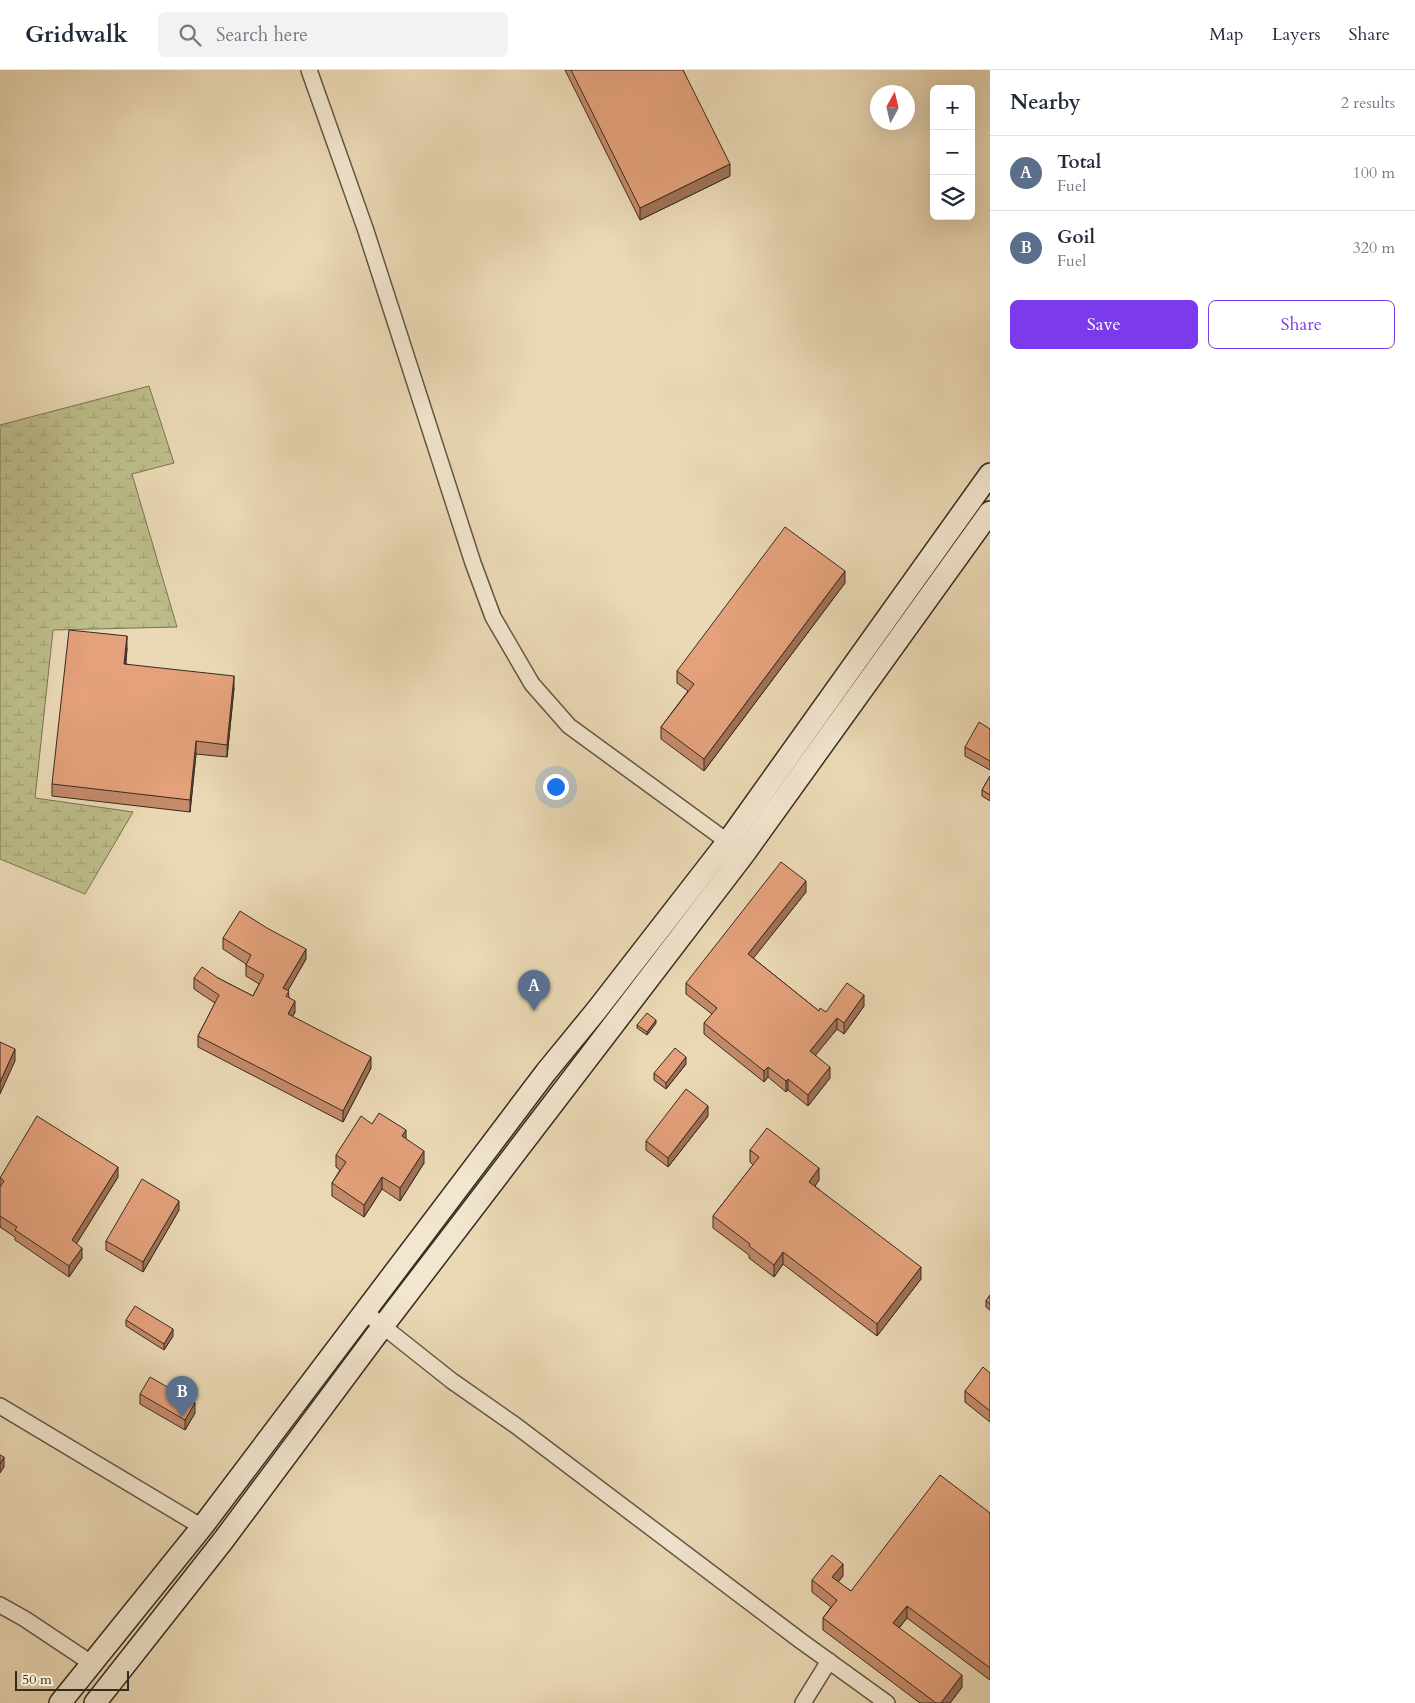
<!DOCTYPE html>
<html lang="en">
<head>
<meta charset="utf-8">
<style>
	:root { --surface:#fff; --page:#f2f2f3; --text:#1f2937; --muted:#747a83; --line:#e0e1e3; --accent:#7c3aed }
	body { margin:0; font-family:Cardo,serif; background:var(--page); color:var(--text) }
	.controls { position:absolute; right:15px; top:15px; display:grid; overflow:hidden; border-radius:8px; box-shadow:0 5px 20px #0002 }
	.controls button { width:45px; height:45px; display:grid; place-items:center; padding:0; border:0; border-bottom:1px solid var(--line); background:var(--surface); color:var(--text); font:25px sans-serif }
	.compass { position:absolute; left:870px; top:15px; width:45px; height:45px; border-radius:50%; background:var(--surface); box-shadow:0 5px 20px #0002; rotate:8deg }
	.scale { position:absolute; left:15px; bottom:12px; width:114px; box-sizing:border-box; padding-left:5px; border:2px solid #362b20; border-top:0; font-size:14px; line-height:18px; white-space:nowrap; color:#362b20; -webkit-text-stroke:4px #f2e6cf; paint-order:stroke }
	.you { position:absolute; left:555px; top:716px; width:18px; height:18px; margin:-12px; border:4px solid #fff; border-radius:50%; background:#1a73e8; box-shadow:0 0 0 8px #1a73e833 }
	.badge { display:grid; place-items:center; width:32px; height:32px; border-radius:50%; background:var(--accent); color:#fff; font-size:16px; font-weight:700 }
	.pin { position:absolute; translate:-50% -41px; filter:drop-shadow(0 1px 2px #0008) }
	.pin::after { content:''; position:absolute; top:26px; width:18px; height:15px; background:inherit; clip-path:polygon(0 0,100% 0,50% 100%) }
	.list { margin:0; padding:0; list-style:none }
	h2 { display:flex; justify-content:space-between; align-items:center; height:65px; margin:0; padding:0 20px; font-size:21px }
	h2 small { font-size:16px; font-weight:400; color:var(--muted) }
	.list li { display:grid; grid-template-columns:32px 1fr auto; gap:15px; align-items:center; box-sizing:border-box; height:75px; padding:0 20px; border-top:1px solid var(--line) }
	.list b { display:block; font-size:19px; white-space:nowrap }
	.list p { margin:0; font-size:16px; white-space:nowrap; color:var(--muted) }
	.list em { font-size:16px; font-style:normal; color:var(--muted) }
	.actions { display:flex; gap:10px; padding:15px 20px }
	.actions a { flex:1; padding:11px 0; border:1px solid var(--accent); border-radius:8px; text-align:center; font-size:18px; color:var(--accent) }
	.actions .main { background:var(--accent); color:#fff }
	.icon { flex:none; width:28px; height:28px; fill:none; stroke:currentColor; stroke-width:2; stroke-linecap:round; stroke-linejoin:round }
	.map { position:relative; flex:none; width:990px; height:1633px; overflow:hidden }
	header { display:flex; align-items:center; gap:30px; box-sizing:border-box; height:70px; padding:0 25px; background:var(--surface); border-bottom:1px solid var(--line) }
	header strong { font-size:24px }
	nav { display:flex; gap:28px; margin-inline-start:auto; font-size:18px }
	.search { width:350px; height:45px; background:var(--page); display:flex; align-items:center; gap:12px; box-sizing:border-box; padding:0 18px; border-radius:8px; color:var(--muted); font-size:19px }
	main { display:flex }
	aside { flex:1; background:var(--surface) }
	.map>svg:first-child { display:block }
</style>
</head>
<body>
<header>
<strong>Gridwalk</strong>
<div class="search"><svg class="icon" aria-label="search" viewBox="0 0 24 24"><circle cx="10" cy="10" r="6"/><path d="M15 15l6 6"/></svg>Search here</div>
<nav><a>Map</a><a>Layers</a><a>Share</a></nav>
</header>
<main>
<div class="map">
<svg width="990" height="1633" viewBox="0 0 990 1633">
	<defs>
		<pattern id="wetland-marsh" width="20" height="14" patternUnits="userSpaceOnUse" patternTransform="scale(1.25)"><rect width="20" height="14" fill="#bdbe8a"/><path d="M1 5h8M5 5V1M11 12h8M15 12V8" fill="none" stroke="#a3a377"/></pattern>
	</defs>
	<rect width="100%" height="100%" fill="#ebd9b5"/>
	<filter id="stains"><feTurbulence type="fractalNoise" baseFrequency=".004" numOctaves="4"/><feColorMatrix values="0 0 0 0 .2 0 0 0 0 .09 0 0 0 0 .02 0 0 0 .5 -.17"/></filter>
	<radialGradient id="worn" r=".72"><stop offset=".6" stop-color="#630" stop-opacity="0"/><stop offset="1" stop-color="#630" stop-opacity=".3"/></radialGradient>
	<polygon fill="url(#wetland-marsh)" stroke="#7a7455" points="149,316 174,393 132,404 177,557 53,560 35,728 133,742 85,824 0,789 0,355"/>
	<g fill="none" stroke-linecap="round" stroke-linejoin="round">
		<defs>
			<g id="street">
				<polyline points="309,0 365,158 473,493 493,547 532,614 569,656 735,777"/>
				<polyline points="365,1242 452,1311 515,1355 801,1571 887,1633"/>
				<polyline points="0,1336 202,1457"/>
				<polyline points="0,1535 25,1549 91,1593"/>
				<polyline points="803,1633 829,1591"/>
			</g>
			<g id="secondary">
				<polyline points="60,1633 202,1457 546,1002 596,941 728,771 990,404"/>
				<polyline points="95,1633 222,1472 383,1256 744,784 990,442"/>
			</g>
		</defs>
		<use href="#street" stroke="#635645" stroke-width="18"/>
		<use href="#secondary" stroke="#362b20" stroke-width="24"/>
		<use href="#street" stroke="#f2e6cf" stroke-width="15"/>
		<use href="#secondary" stroke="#f2e6cf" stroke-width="21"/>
	</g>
	<g fill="#c48a6a" stroke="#362b20">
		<polygon points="565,0 683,0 730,106 640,150"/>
		<polygon points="845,513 704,701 661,669 661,657 688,621 677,613 677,601"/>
		<polygon points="127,578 126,594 234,618 227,687 196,684 190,742 52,726 52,714"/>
		<polygon points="990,659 990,700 965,686 965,677"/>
		<polygon points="990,706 990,731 982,726 982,720"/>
		<polygon points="806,822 753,888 819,941 826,942 864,936 844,964 837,959 815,985 830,1008 808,1036 788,1020 786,1022 768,1007 764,1012 704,964 704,953 712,944 686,924 686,913"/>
		<polygon points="223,868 306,889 288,920 289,927 295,942 292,947 371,998 343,1052 198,977 198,966 215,933 194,919 194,908 218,908 253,926 259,914 246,906 246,894 223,879"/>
		<polygon points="656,953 647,965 637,958 637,955"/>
		<polygon points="686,994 666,1019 654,1010 654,1003"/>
		<polygon points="708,1046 668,1097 646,1080 646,1071"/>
		<polygon points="372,1054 406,1069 424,1093 400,1131 382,1119 364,1147 332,1126 332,1113 340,1100 336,1097 336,1085"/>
		<polygon points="750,1080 819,1110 815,1116 921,1209 877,1266 783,1194 774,1207 749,1188 749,1185 713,1158 713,1146 753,1095 750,1092"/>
		<polygon points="118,1107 76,1174 82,1188 69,1207 15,1170 15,1167 0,1157 0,1108"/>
		<polygon points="179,1140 143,1202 106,1180 106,1171"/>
		<polygon points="990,1225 990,1240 986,1237 986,1231"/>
		<polygon points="126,1250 173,1266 164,1280 126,1256"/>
		<polygon points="990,1303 990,1352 965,1332 965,1321"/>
		<polygon points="140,1324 195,1343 185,1360 140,1334"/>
		<polygon points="990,1443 990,1610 907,1548 899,1558 962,1617 950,1633 920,1633 823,1560 823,1548 831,1537 812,1522 812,1510 843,1506 838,1512 851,1521"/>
	</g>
	<g fill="#a07156" stroke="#362b20">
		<polygon points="730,94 730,106 640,150 640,138"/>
		<polygon points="845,501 845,513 704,701 704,689"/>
		<polygon points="127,566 127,578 124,606 124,594"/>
		<polygon points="234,606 234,618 227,687 227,675"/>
		<polygon points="196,671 196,684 190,742 190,730"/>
		<polygon points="806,811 806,822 748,895 748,884"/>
		<polygon points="306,879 306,889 283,929 283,918"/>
		<polygon points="864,925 864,936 844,964 844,953"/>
		<polygon points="295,931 295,942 288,955 288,944"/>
		<polygon points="837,948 837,959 810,992 810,981"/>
		<polygon points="656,950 656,953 647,965 647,962"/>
		<polygon points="15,979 15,991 0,1024 0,1012"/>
		<polygon points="371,987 371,998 343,1052 343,1041"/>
		<polygon points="686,987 686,994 666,1019 666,1013"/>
		<polygon points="768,997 768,1007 764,1012 764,1001"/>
		<polygon points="830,997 830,1008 808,1036 808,1025"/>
		<polygon points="788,1009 788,1020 786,1022 786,1011"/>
		<polygon points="708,1036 708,1046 668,1097 668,1088"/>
		<polygon points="406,1060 406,1072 402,1066"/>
		<polygon points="424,1081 424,1093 400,1131 400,1118"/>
		<polygon points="118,1097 118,1107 72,1181 72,1170"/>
		<polygon points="819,1098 819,1110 809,1124 809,1112"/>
		<polygon points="382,1107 382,1119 364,1147 364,1135"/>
		<polygon points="179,1131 179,1140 143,1202 143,1192"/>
		<polygon points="82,1178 82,1188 69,1207 69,1196"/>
		<polygon points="783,1182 783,1194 774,1207 774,1195"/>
		<polygon points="921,1197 921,1209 877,1266 877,1254"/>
		<polygon points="173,1259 173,1266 164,1280 164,1274"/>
		<polygon points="195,1333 195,1343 185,1360 185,1350"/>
		<polygon points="4,1387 4,1397 0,1403 0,1394"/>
		<polygon points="843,1494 843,1506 832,1519 832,1507"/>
		<polygon points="907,1536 907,1548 893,1565 893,1553"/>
		<polygon points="962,1605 962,1617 950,1633 941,1633"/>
	</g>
	<g fill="#e4a17b" stroke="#362b20">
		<polygon points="571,0 683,0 730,94 640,138"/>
		<polygon points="785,457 845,501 704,689 661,657 694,614 677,601"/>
		<polygon points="69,560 127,566 124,594 234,606 227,675 196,671 190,730 52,714"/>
		<polygon points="979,652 990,659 990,691 965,677"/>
		<polygon points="990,706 990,725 982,720"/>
		<polygon points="781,792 806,811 748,884 819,941 820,938 826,942 847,913 864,925 844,953 837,948 810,981 830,997 808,1025 788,1009 786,1011 768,997 764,1001 704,953 717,938 686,913"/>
		<polygon points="240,841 267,858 306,879 283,918 289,921 286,926 295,931 288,944 371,987 343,1041 198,966 219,925 194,908 202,897 218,908 253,926 264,905 246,895 251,885 223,868"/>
		<polygon points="647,943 656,950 647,962 637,955"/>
		<polygon points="0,972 15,979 0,1012"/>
		<polygon points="675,978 686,987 666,1013 654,1003"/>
		<polygon points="686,1019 708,1036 668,1088 646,1071"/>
		<polygon points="379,1043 406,1060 402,1066 424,1081 400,1118 382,1107 364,1135 332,1113 346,1092 336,1085 361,1046 372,1054"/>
		<polygon points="37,1046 118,1097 72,1170 82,1178 69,1196 15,1160 17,1157 0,1146 0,1117 4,1111 0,1108"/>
		<polygon points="767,1058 819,1098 809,1112 921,1197 877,1254 783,1182 774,1195 749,1176 750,1174 713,1146 759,1087 750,1080"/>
		<polygon points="142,1109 179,1131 143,1192 106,1171"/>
		<polygon points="990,1225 990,1234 986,1231"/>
		<polygon points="135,1236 173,1259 164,1274 126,1250"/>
		<polygon points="983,1297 990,1303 990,1341 965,1321"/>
		<polygon points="150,1307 195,1333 185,1350 140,1324"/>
		<polygon points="0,1385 4,1387 0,1394"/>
		<polygon points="940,1405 990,1443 990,1598 907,1536 893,1553 962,1605 941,1633 936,1633 823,1548 837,1530 812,1510 832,1485 843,1494 832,1507 851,1521"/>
	</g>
	<rect width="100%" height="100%" filter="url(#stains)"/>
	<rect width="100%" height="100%" fill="url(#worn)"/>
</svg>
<div class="controls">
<button>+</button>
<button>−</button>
<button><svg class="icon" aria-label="layers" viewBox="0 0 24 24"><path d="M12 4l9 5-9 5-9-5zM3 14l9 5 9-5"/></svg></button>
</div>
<svg class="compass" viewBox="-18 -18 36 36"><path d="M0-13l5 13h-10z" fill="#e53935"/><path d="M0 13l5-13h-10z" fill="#747a83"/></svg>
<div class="scale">50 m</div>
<div class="you"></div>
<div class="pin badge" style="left:534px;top:941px;background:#5c6f8a">A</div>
<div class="pin badge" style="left:182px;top:1347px;background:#5c6f8a">B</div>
</div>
<aside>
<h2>Nearby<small>2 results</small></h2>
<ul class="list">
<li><span class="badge" style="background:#5c6f8a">A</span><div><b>Total</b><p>Fuel</p></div><em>100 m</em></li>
<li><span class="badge" style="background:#5c6f8a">B</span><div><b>Goil</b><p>Fuel</p></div><em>320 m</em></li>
</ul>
<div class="actions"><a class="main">Save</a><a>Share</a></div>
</aside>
</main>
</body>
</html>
